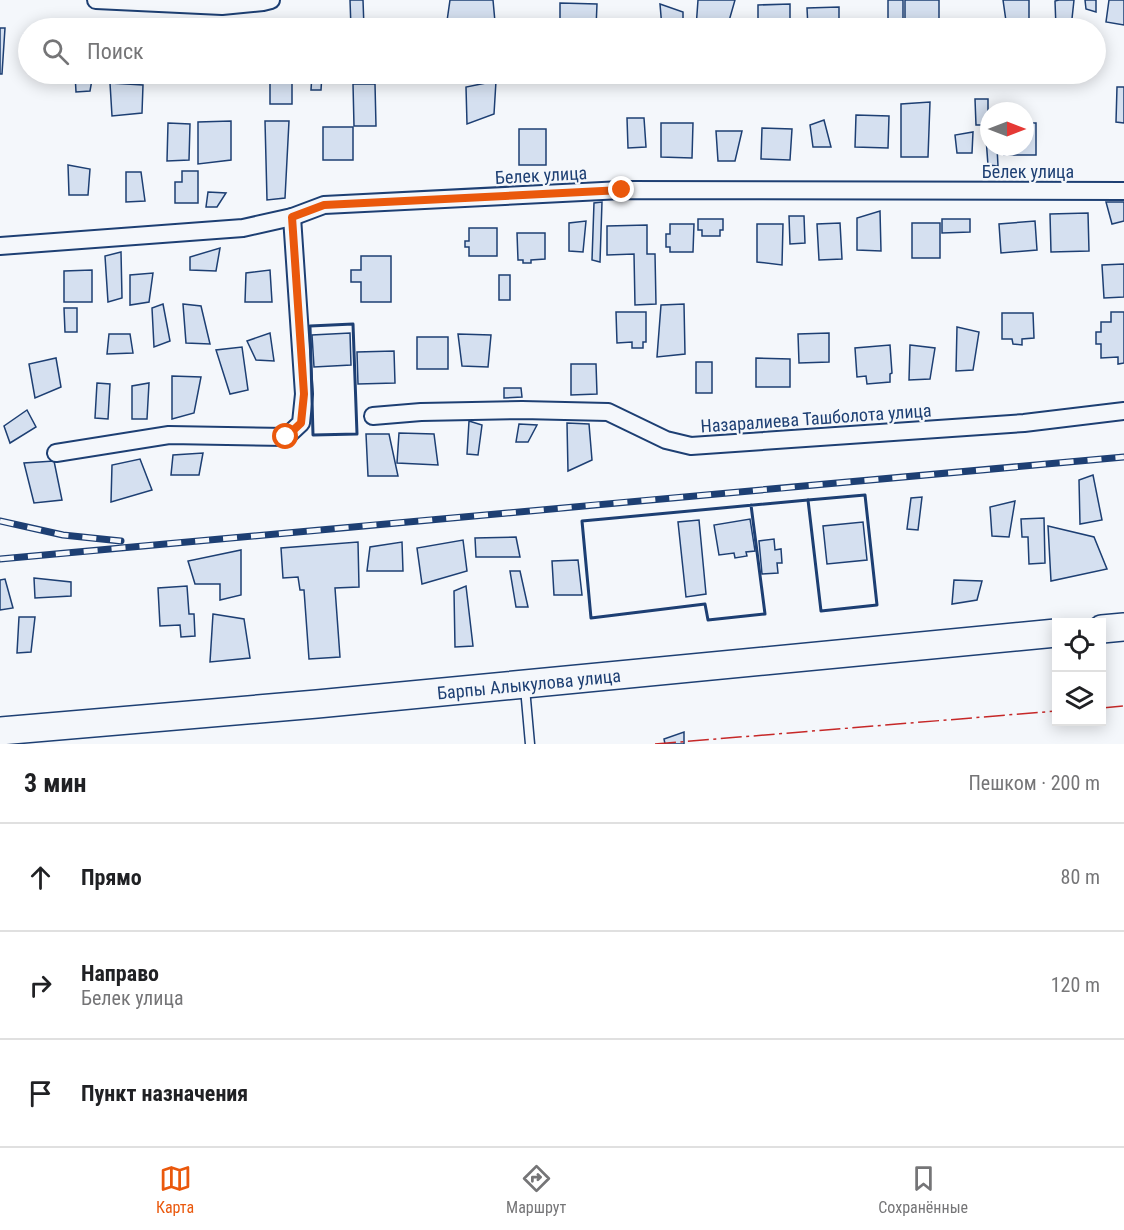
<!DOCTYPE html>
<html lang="ru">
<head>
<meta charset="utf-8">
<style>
	:root { --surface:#fff; --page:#f6f6f6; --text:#202124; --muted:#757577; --line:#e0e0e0; --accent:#ea580c }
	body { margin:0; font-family:"Roboto Condensed",sans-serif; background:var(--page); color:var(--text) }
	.controls { position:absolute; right:18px; bottom:18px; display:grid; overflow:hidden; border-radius:0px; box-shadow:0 3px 15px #0003 }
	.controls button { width:54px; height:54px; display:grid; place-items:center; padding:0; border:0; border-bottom:2px solid var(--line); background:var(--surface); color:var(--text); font:30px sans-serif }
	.compass { position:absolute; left:980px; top:102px; width:54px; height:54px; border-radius:50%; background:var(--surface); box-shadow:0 3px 15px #0003; rotate:90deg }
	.stop { position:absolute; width:18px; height:18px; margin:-14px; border:4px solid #ea580c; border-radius:50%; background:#fff }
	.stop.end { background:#ea580c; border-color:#fff; box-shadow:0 2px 6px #0008 }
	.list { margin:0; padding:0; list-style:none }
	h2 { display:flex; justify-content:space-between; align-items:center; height:78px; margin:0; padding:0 24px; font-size:26px }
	h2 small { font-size:20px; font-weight:400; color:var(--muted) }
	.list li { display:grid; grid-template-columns:39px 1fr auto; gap:18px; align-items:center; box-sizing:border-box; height:108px; padding:0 24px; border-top:2px solid var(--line) }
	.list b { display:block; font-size:22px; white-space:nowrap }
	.list p { margin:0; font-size:20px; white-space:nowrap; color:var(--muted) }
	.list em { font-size:20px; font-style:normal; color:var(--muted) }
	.icon { flex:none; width:33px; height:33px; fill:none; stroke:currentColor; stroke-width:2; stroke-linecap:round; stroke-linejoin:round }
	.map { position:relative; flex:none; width:1124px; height:744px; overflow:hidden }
	.search { position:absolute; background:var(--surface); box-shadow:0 3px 15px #0003; left:18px; right:18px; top:18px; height:66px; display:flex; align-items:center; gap:15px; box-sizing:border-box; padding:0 21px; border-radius:33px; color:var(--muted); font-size:22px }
	.sheet { height:402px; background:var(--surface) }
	nav { display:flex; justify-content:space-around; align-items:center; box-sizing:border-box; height:84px; border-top:2px solid var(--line); background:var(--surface); font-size:16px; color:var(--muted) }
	nav a { display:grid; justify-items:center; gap:3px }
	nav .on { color:var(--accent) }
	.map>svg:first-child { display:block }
</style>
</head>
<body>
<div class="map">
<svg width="1124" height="744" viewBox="0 0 1124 744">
	<rect width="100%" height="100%" fill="#f4f7fb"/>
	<g fill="#d5e0f0" stroke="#1d3f73" stroke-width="1.5">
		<polygon points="350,0 363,0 364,28 351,28"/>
		<polygon points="450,0 493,0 495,22 446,28"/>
		<polygon points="698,0 735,0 727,28 696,28"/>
		<rect x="888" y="0" width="15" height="28"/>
		<rect x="905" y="0" width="34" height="28"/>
		<polygon points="1003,0 1029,0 1029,28 1007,28"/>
		<polygon points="1059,0 1074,0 1071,28 1056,28 1055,1"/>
		<polygon points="1085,0 1096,0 1096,12 1086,9"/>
		<polygon points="1109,0 1124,0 1124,25 1106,22"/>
		<polygon points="560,3 597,4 596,28 560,28"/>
		<polygon points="660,4 683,12 683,28 662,28"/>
		<polygon points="790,4 790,28 758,28 758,5"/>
		<polygon points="839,7 839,28 808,28 807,8"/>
		<polygon points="0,28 5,28 2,74 0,74"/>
		<polygon points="28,33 28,55 24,54 24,34"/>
		<polygon points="75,74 93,74 90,91 76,92"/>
		<rect x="215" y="74" width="27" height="7"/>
		<rect x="270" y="74" width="22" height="30"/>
		<polygon points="312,74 322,74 321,90 311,90"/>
		<polygon points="496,81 494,114 467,124 466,87"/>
		<polygon points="110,83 143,85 142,113 112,116"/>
		<polygon points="353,84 375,84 376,126 354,126"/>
		<polygon points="1117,87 1124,87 1124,123 1116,122"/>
		<polygon points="975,99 988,99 988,125 976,125"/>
		<polygon points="930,102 928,157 901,157 901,104"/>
		<polygon points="856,115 889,116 888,148 855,147"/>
		<polygon points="627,118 644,118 646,147 628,148"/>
		<polygon points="824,120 831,147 813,147 810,125"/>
		<polygon points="231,121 231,160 198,164 198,122"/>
		<polygon points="265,121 289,121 285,198 267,200"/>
		<polygon points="168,123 190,124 189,160 167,161"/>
		<polygon points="661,123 693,123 692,158 661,157"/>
		<polygon points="1025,123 1036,123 1036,155 1004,155 1004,147 1025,147"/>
		<rect x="323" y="127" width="30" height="33"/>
		<polygon points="762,128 792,129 790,160 761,159"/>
		<rect x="519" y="129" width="27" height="36"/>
		<polygon points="716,131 742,131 735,161 718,161"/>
		<polygon points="973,132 972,153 957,153 955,135"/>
		<polygon points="986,138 989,138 989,147 997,147 998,166 988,165"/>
		<polygon points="68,165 90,169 88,195 69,195"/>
		<polygon points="182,171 198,171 198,203 175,203 175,182 182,182"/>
		<polygon points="126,172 141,172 145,201 126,202"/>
		<polygon points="208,192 226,193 217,207 206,207"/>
		<polygon points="602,202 600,262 592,260 594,203"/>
		<polygon points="1106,202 1124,202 1124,221 1112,224"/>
		<polygon points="880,211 881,251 857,250 857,218"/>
		<polygon points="1088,213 1089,251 1051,252 1050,214"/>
		<polygon points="789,216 804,216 805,243 790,244"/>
		<polygon points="698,219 723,219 723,230 720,230 720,236 702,236 702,230 698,230"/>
		<polygon points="942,219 970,219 970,232 942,233"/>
		<polygon points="586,221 583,252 569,251 569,223"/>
		<polygon points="1035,221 1037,250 1001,253 999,224"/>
		<polygon points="840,223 842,259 819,260 817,224"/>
		<rect x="912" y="223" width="28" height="35"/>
		<polygon points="670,224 694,224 693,252 670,252 670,247 666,247 666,234 670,234"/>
		<polygon points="757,224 783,224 782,265 757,262"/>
		<polygon points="647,225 647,254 655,254 656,304 635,305 634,254 607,255 607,226"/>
		<polygon points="469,228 497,228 497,256 469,256 469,247 465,247 465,241 469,241"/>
		<polygon points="517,233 545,233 545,259 531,260 531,263 523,263 523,260 518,260"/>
		<polygon points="220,248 216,271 190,270 190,257"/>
		<polygon points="121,252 122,298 108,302 105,256"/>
		<polygon points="361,256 391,256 391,302 361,302 361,282 351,282 351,270 361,270"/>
		<polygon points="1124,264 1124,297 1104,298 1102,265"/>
		<polygon points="92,270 92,302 64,302 64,271"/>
		<polygon points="270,270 272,302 245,302 246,273"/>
		<polygon points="153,273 149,302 130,305 130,275"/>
		<rect x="499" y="275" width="11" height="25"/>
		<polygon points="163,304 170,341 154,347 152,308"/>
		<polygon points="183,304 201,306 210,344 186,343"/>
		<polygon points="684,304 685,354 657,357 661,305"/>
		<polygon points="64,308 77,308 77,332 65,332"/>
		<polygon points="616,312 646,312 646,342 643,342 643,348 632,348 632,342 617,343"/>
		<polygon points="1111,312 1124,312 1124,363 1118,364 1118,357 1101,358 1101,344 1096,344 1096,332 1101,332 1101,322 1111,322"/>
		<polygon points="1002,313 1033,313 1034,338 1022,339 1022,345 1013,344 1012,339 1002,339"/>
		<polygon points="957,327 979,332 973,370 956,371"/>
		<polygon points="270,333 274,361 256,360 247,341"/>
		<polygon points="350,333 351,365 314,367 312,335"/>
		<polygon points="829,333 829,362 799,363 798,334"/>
		<polygon points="109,334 130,334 133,353 107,354"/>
		<polygon points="458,334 491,335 488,367 462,366"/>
		<rect x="417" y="337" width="31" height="32"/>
		<polygon points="890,345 892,373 890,374 890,382 867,384 866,376 857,377 855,348"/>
		<polygon points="910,345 935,348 930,379 909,380"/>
		<polygon points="242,347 248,390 230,394 216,350"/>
		<polygon points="394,351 395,383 358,384 357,352"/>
		<polygon points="56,358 61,387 35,398 29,364"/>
		<polygon points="756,358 790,359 790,387 756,387"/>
		<rect x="696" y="362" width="16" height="31"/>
		<polygon points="571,364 596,364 597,394 571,395"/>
		<polygon points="172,376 201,377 194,413 172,419"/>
		<polygon points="97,383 110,384 108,419 95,418"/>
		<polygon points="149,383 147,419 132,419 132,386"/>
		<polygon points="504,388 521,388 522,397 504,398"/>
		<polygon points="27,410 36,427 10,443 4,426"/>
		<polygon points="469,421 482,425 478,455 467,454"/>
		<polygon points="567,423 589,424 592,460 568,471"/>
		<polygon points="519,424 537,425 528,442 516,442"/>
		<polygon points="399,433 434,434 438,465 397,463"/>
		<polygon points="366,434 389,434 398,476 368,476"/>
		<polygon points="203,453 199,475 171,475 173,455"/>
		<polygon points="140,459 152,490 111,502 112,465"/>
		<polygon points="54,461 62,500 34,503 24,463"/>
		<polygon points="1093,475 1102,520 1080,524 1079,480"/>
		<polygon points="922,497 918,530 907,529 911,498"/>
		<polygon points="1015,501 1009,537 992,536 990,507"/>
		<polygon points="1044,518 1045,563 1029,564 1028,537 1022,537 1021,519"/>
		<polygon points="750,519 755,551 746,552 747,556 735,558 734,553 719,555 714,525"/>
		<polygon points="699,520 706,594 686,597 678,522"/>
		<polygon points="863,522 867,560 827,564 823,526"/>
		<polygon points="1048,526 1094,537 1107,569 1051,581"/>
		<polygon points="516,537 520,557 476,557 475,538"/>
		<polygon points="774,539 775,550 781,549 782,563 777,563 778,573 762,574 759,541"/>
		<polygon points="463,540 467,571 422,584 417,548"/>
		<polygon points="358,542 359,587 335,588 340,657 309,659 304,590 300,590 298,577 283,578 281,548"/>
		<polygon points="402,542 403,571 367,571 370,547"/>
		<polygon points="241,550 241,595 220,600 220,584 195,584 188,561"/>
		<polygon points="578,560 582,595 554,595 552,561"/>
		<polygon points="510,571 520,571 528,607 516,607"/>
		<polygon points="34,578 71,582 71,596 35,598"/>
		<polygon points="5,579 13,608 0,610 0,580"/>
		<polygon points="954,580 982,581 977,600 952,604"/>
		<polygon points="187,586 189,614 194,614 195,636 181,637 180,625 160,626 158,588"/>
		<polygon points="466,586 473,646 455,647 454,591"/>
		<polygon points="213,614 244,619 250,658 210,662"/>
		<polygon points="19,617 35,617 31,652 17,653"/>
		<polygon points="684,732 684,744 665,744 664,739"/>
	</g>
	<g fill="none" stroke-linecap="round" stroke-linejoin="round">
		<defs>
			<polyline id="lane" points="525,688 530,744"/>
			<g id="street">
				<polyline points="96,0 222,6 263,2 271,0"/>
				<polyline points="0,246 243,228 292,217 324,205 622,190 1124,191"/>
				<polyline points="373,416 421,412 522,410 608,412 666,440 691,446 1024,423 1124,411"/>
				<polyline points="56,453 169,435 286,437 301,423 304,394 292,217"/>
			</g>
			<g id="primary">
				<polyline points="1102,629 1124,627"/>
				<path id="s1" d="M0,731L317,704L1056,633"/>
			</g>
		</defs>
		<use href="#lane" stroke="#1d3f73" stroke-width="11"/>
		<use href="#street" stroke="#1d3f73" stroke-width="20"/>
		<use href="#primary" stroke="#1d3f73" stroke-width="30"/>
		<use href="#lane" stroke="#f4f7fb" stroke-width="8"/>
		<use href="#street" stroke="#f4f7fb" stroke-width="16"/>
		<use href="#primary" stroke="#f4f7fb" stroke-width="27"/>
		<defs>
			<g id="rail">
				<polyline points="0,521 63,535 121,541"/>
				<polyline points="0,559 1124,457"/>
			</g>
		</defs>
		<use href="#rail" stroke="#1d3f73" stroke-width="7"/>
		<use href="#rail" stroke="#f4f7fb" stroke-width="4.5" stroke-dasharray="14" stroke-linecap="butt"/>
		<g stroke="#1d3f73" stroke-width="3">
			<polygon points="353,324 357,434 313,435 310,326"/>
			<polygon points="865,495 877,605 821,611 808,500"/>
			<polyline points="751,505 765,614 708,620 705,604 591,618 582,521 808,500"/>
		</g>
		<g stroke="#c62828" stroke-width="1.5" stroke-dasharray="21 4.5 3 4.5" stroke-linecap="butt">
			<polyline points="1102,708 1124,706"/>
			<polyline points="655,744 1056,711"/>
		</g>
	</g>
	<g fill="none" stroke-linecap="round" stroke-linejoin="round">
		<polyline stroke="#ea580c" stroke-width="8" points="286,437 301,423 304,394 292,217 324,205 622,190"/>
	</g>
	<g text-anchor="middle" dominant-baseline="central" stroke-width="4.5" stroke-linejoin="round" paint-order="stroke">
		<g font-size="18" fill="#1d3f73" stroke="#f4f7fb">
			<text x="1028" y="171">Белек улица</text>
			<text transform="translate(541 175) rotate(-3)">Белек улица</text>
			<text transform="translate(816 418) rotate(-4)">Назаралиева Ташболота улица</text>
			<text stroke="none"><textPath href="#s1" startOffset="531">Барпы Алыкулова улица</textPath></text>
		</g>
	</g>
</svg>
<div class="controls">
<button><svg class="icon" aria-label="locate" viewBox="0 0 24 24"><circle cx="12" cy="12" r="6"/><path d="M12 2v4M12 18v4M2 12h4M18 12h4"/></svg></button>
<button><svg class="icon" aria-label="layers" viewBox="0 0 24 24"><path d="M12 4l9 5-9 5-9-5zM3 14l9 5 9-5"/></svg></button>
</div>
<svg class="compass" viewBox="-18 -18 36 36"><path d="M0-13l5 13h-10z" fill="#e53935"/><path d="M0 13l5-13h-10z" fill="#757577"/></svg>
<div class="stop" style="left:286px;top:437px"></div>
<div class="stop end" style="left:622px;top:190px"></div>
<div class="search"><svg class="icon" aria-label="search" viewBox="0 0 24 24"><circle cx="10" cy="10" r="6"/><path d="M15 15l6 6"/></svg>Поиск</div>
</div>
<section class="sheet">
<h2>3 мин<small>Пешком · 200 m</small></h2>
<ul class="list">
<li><svg class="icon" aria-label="ahead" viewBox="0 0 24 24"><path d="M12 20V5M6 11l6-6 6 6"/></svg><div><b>Прямо</b></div><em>80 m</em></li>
<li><svg class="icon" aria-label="right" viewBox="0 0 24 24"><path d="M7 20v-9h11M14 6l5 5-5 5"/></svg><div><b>Направо</b><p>Белек улица</p></div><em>120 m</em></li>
<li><svg class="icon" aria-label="arrive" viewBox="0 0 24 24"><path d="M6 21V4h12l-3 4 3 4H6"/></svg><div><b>Пункт назначения</b></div></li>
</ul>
</section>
<nav>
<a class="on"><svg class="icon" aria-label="map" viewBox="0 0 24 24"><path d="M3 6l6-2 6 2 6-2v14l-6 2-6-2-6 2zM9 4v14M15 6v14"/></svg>Карта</a>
<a><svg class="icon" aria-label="directions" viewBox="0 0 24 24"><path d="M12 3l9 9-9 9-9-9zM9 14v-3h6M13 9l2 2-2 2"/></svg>Маршрут</a>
<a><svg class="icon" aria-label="saved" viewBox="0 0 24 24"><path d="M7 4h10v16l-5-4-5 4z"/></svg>Сохранённые</a>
</nav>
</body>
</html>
